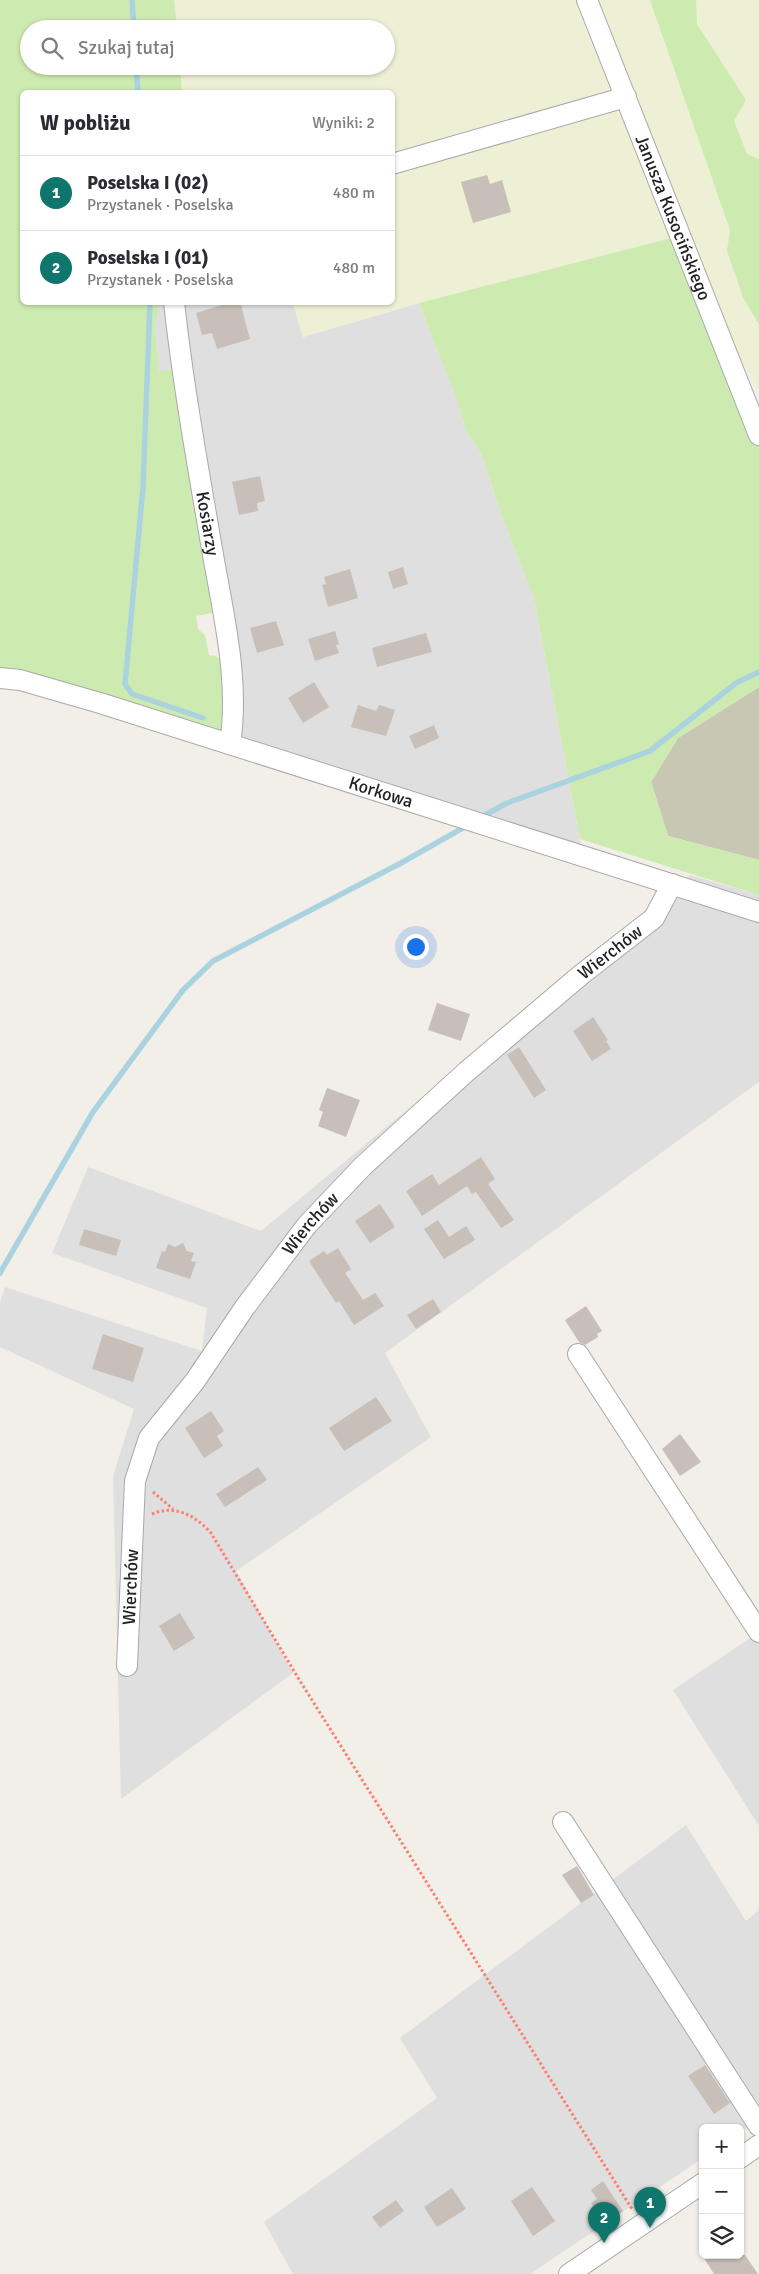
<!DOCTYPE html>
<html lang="pl">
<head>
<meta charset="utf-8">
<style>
	:root { --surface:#fff; --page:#f2f2f3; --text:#2b2b33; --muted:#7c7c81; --line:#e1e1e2; --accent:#0f766e }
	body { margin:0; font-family:Signika,sans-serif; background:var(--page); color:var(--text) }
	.controls { position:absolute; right:15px; bottom:15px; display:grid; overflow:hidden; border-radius:8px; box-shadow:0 1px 4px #0004 }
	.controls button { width:45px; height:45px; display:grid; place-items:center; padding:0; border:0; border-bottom:1px solid var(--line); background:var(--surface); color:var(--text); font:25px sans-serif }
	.you { position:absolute; left:415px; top:946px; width:18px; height:18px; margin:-12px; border:4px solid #fff; border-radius:50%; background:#1a73e8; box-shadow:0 0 0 8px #1a73e833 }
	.badge { display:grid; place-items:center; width:32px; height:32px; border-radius:50%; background:var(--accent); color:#fff; font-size:16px; font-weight:700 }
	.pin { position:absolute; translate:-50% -41px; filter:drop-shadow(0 1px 2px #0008) }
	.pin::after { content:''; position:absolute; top:26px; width:18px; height:15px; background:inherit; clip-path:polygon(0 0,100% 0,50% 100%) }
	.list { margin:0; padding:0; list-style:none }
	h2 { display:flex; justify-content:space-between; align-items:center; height:65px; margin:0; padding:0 20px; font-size:21px }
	h2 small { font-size:16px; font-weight:400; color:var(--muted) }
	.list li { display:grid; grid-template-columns:32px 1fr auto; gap:15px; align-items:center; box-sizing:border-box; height:75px; padding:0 20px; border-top:1px solid var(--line) }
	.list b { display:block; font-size:19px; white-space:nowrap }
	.list p { margin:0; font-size:16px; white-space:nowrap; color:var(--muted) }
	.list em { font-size:16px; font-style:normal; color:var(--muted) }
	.icon { flex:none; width:28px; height:28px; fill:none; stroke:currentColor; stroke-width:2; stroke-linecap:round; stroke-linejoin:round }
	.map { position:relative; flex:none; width:759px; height:2274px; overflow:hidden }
	.search { position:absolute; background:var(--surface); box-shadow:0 1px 4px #0004; left:20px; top:20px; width:375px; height:55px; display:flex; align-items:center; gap:12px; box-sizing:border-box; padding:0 18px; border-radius:28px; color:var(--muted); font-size:19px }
	.panel { position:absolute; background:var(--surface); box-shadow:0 1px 4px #0004; left:20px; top:90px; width:375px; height:215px; border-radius:8px }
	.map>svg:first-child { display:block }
</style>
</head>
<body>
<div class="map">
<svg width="759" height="2274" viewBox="0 0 759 2274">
	<rect width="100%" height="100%" fill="#f2efe9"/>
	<g fill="#e0dfdf">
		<polygon points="158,303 293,303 303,337 419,303 457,401 466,430 482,456 501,514 534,598 581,845 239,741 240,716 159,371 155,327 158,312"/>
		<polygon points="690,875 759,895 759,1082 385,1353 431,1437 236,1571 293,1673 121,1799 113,1476 134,1409 0,1347 0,1303 5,1287 202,1351 207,1308 52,1253 88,1167 261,1231"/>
		<polygon points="759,1632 759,1826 673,1690"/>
		<polygon points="686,1825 746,1921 759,1910 759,2120 740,2133 740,2128 703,2128 703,2158 530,2274 293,2274 264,2222 437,2098 400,2038"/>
	</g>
	<polygon fill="#c7c7b4" points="759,687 759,860 668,836 651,782 678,738"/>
	<g fill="#eef0d5">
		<polygon points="174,0 580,0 675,237 419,303 303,337 293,303 392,302 392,92 182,92 180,66 386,66 386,29 177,29"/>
		<polygon points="593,0 759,0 759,391 736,352"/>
	</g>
	<g fill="#cdebb0">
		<polygon points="0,0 174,0 177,29 29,29 29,66 180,66 182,92 22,92 22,302 158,303 158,312 155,327 159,371 175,370 218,612 196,616 198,629 205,635 209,655 216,656 222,661 229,705 221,732 0,669"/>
		<polygon points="650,0 696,0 697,24 746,100 734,121 747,154 759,159 759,325 743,297 727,251 730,230"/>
		<polygon points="675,237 759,444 759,687 678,738 651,782 668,836 759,860 759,895 580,839 534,598 501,514 482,456 466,430 457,401 419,303"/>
	</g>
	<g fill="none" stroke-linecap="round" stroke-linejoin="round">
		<g stroke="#aad3df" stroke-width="5.5">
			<polyline points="132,0 134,29"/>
			<polyline points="136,66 138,92"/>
			<polyline points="150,302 143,487 125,684 132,694 203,718"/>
			<polyline points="480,818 507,803 650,751 736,683 759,672"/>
			<polyline points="0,1273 93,1112 183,990 213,961 401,863 468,825"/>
		</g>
	</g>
	<g fill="#c7bfb8">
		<polygon points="487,175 490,184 502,180 511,212 473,223 461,182"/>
		<polygon points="232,302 240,302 250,339 217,349 212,333 202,335 196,313"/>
		<polygon points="260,476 265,501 257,503 258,511 239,515 232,482"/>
		<polygon points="403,567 408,584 393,589 388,572"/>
		<polygon points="350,569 358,598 328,607 322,585 326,584 324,577"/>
		<polygon points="276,621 284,645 257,653 250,628"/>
		<polygon points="335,631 339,644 336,645 339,653 315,661 308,639"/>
		<polygon points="426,633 432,652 377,667 372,648"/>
		<polygon points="314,682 329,707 303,723 288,698"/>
		<polygon points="358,705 376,711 379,705 395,710 386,736 351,727"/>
		<polygon points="434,725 439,738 415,749 409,736"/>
		<polygon points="437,1003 470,1014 461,1041 428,1030"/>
		<polygon points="593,1017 608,1040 606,1041 611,1049 592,1061 573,1031"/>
		<polygon points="519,1047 546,1090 534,1098 507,1055"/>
		<polygon points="327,1088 360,1100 346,1137 318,1126 323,1112 319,1110"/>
		<polygon points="481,1157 495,1179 488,1184 514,1220 501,1228 476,1192 472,1194 467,1186 422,1216 406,1191 432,1174 439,1185"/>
		<polygon points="380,1204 395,1227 370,1243 355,1221"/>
		<polygon points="438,1220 449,1237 466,1226 475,1240 444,1259 424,1229"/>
		<polygon points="84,1229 121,1240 116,1256 79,1245"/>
		<polygon points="183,1243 187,1251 194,1253 191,1261 196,1262 190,1279 156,1268 162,1251 165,1252 168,1244 175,1247"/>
		<polygon points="338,1248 351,1269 345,1273 363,1300 375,1293 384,1306 354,1325 339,1301 336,1303 309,1261 324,1251 327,1255"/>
		<polygon points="433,1299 441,1312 416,1329 407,1315"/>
		<polygon points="586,1306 602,1331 597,1334 598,1337 585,1345 579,1342 565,1320"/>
		<polygon points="103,1334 144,1348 133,1382 92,1369"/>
		<polygon points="376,1397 392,1421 344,1451 329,1428"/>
		<polygon points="211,1411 224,1431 217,1436 223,1446 204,1458 185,1428"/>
		<polygon points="680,1434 701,1462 680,1476 662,1449"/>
		<polygon points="258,1467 267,1480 225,1507 216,1494"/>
		<polygon points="180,1613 195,1638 174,1651 159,1626"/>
		<polygon points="577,1866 594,1895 581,1903 562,1875"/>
		<polygon points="705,2065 730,2103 714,2114 688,2076"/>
		<polygon points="603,2181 623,2211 611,2219 606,2211 600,2216 591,2203 597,2199 591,2190"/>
		<polygon points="532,2187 555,2221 533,2236 511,2201"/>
		<polygon points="452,2188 466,2209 437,2227 424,2207"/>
		<polygon points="396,2200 404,2211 380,2228 372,2217"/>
		<polygon points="702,2255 745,2255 758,2274 714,2274"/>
	</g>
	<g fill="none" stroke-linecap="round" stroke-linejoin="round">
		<defs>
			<g id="minor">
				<path id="s1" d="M587,0L759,435"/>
				<polyline points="392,164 626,97"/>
				<path id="s2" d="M174,302C183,385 198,467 212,549C223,614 240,679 230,744"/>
				<path id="s3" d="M0,678L20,680L100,703L759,912"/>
				<polyline points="578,1354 759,1632"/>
				<path id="s4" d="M127,1666L135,1481L149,1438L195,1381L245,1307L307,1225L363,1166L466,1072L582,974L654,918L672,884"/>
				<polyline points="563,1822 759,2126"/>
				<polyline points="740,2158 759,2145"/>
				<polyline points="569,2274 703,2183"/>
			</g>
		</defs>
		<use href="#minor" stroke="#a9a9a9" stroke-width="22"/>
		<g stroke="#fa8072" stroke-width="3" stroke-dasharray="2.5 2.5" stroke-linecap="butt">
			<polyline points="153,1492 173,1509"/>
			<path d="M152,1514C175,1504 196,1516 211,1533L300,1681L632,2209"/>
		</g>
		<use href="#minor" stroke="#fff" stroke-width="20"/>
	</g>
	<g text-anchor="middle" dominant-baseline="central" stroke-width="4" stroke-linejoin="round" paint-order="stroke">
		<g font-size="18" fill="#222" stroke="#fff">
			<text stroke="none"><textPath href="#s1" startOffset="234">Janusza Kusocińskiego</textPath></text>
			<text stroke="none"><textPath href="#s2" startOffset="224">Kosiarzy</textPath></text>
			<text stroke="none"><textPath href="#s3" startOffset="398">Korkowa</textPath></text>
			<text stroke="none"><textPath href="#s4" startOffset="904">Wierchów</textPath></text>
			<text stroke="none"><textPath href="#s4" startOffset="499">Wierchów</textPath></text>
			<text stroke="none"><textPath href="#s4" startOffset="79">Wierchów</textPath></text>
		</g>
	</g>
</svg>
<div class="controls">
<button>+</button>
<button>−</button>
<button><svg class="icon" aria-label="layers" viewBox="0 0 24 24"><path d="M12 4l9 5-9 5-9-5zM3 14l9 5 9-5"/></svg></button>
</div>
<div class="you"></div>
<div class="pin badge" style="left:650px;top:2228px">1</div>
<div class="pin badge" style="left:604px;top:2243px">2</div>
<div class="search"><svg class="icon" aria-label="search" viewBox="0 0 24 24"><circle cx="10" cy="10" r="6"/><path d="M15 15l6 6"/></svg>Szukaj tutaj</div>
<section class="panel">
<h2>W pobliżu<small>Wyniki: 2</small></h2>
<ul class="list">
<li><span class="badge">1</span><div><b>Poselska I (02)</b><p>Przystanek · Poselska</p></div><em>480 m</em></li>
<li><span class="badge">2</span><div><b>Poselska I (01)</b><p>Przystanek · Poselska</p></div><em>480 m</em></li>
</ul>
</section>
</div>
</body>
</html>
